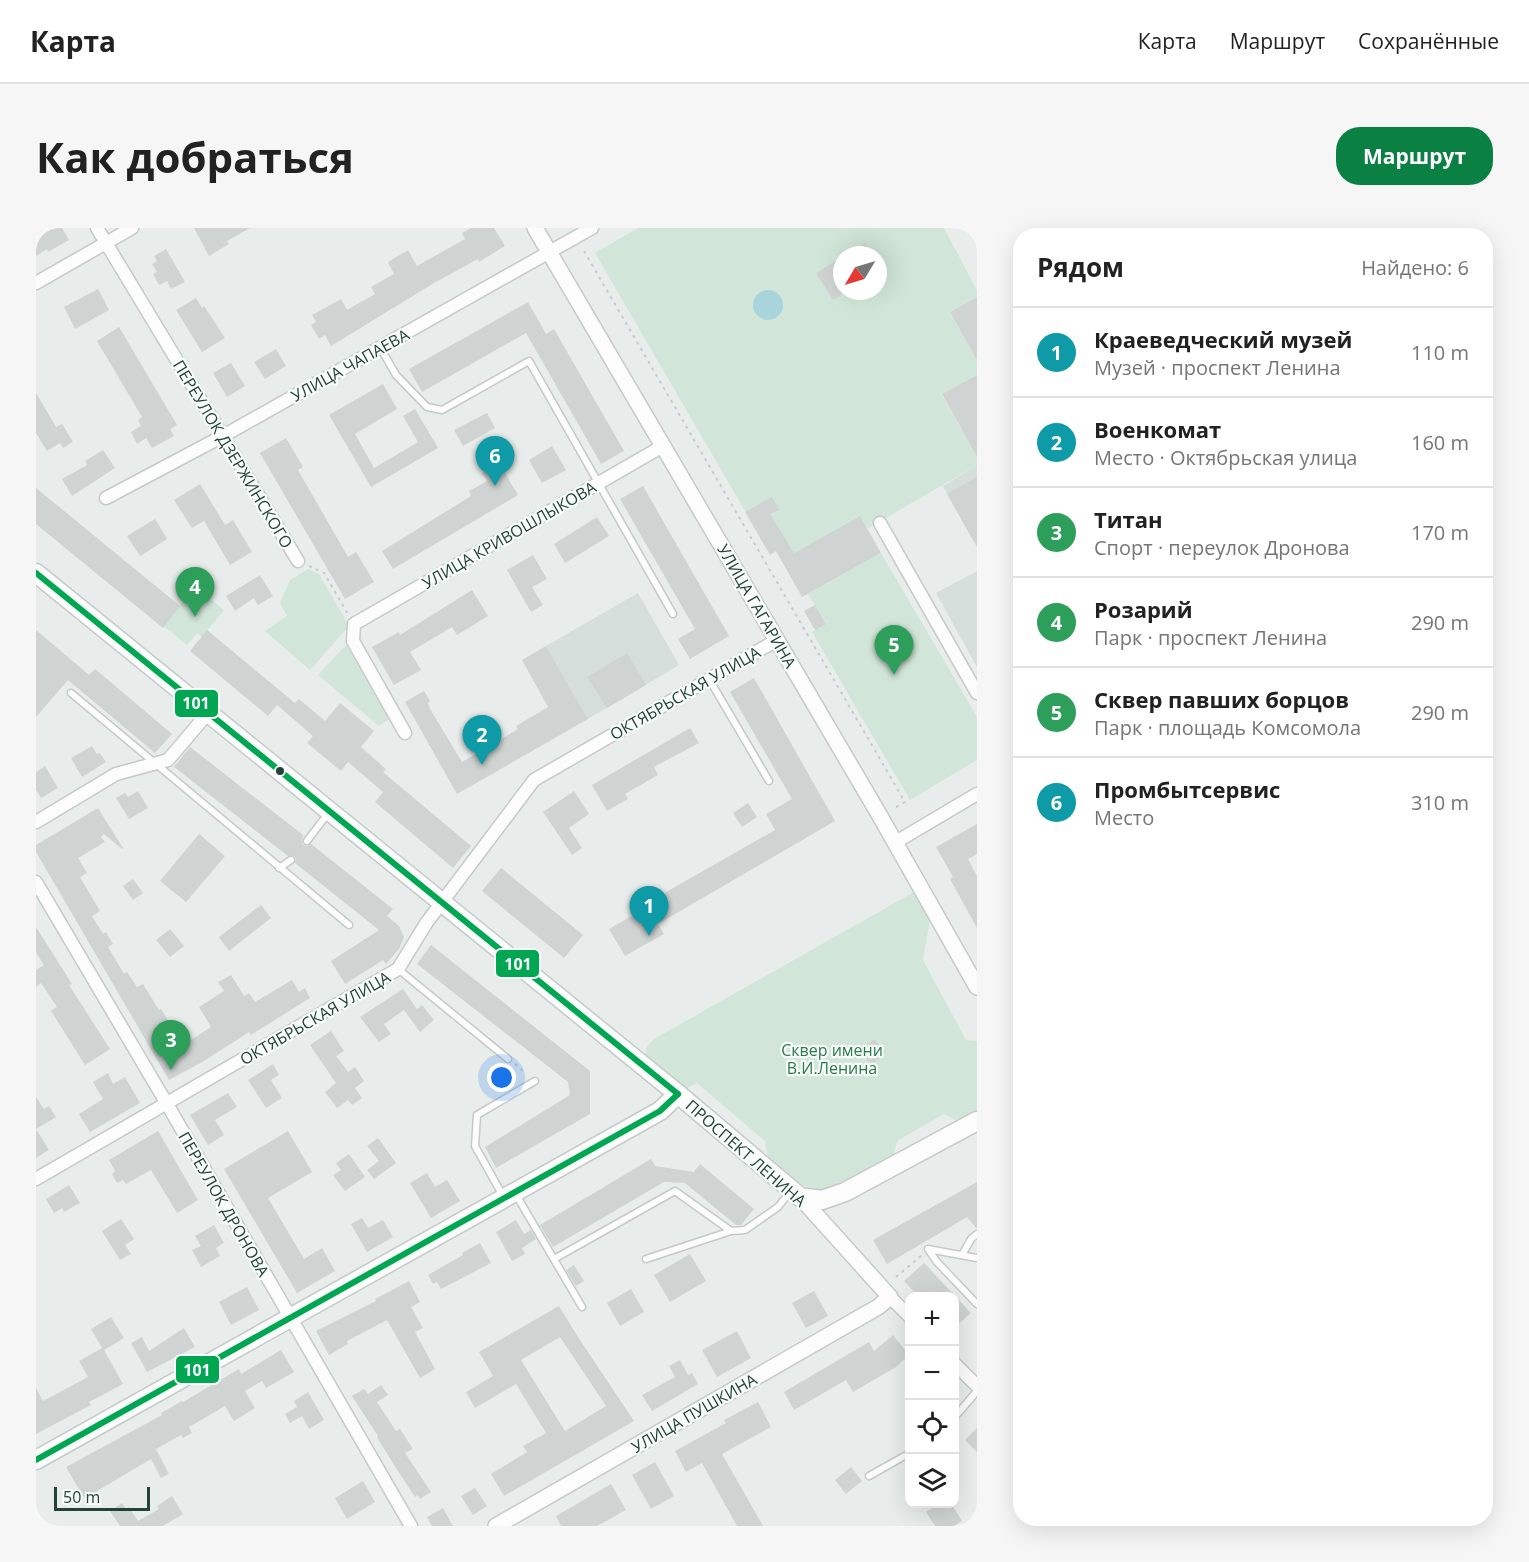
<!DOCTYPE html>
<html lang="ru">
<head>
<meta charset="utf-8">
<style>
	:root { --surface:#fff; --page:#f6f6f6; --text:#222; --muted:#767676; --line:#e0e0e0; --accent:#0b8043 }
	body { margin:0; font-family:"Open Sans",sans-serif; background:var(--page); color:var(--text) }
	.controls { position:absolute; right:18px; bottom:18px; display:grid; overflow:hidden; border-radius:12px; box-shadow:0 6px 24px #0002 }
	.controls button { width:54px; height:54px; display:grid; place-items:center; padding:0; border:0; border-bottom:2px solid var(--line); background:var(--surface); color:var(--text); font:30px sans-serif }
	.compass { position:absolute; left:797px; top:18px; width:54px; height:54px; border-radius:50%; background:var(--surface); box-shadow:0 6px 24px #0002; rotate:232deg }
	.scale { position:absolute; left:18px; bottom:15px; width:96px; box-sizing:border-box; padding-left:6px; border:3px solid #24423a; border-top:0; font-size:16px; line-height:21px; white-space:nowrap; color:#24423a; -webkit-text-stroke:4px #f7fbf9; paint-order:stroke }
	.you { position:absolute; left:466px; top:850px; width:21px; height:21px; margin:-15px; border:4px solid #fff; border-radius:50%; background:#1a73e8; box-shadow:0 0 0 9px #1a73e833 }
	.badge { display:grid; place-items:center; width:39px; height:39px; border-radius:50%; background:var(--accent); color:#fff; font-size:20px; font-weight:700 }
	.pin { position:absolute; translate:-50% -50px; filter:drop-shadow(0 2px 3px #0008) }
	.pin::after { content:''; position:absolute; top:32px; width:21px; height:18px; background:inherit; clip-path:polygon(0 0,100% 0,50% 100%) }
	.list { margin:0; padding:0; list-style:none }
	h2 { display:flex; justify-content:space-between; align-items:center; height:78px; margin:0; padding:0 24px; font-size:26px }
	h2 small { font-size:20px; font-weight:400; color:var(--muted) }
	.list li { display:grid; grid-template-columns:39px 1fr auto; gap:18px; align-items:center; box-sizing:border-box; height:90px; padding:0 24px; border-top:2px solid var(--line) }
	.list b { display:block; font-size:22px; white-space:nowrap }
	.list p { margin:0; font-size:20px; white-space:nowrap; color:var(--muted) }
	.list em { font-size:20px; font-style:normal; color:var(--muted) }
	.icon { flex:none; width:33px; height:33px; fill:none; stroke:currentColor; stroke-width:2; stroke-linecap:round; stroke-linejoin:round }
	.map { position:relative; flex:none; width:941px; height:1298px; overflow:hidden; border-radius:24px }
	header { display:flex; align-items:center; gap:36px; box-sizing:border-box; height:84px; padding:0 30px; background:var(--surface); border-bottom:2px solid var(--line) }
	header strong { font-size:28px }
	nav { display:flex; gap:33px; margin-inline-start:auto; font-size:21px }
	.intro { display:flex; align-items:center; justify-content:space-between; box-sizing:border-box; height:144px; padding:0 36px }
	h1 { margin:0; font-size:42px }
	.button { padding:15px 27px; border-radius:24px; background:var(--accent); color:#fff; font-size:21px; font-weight:700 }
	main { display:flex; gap:36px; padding:0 36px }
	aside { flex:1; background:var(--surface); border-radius:24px; box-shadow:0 6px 24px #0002 }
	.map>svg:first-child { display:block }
</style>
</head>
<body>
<header>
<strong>Карта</strong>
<nav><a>Карта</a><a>Маршрут</a><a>Сохранённые</a></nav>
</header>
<div class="intro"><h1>Как добраться</h1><a class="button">Маршрут</a></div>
<main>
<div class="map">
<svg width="941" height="1298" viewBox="0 0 941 1298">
	<rect width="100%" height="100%" fill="#e8edeb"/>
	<g fill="#d6dedb">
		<polygon points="941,237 941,309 933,305 907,258"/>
		<polygon points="941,343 941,439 900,365"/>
		<polygon points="602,365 643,437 552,491 510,418"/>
	</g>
	<g fill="#d1e6d8" fill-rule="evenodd">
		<path d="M602,0H908L941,62V69L914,84L941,132V147L906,167L941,229V237L831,301L824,288L758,325L723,307L559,25ZM806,27H842V63H806Z"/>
		<polygon points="845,325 941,489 941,532 874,572 776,404 790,395 772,366"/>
		<polygon points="272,341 283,346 313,398 274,442 229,403 251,388 244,375 254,352"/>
		<polygon points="159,359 188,382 166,409 161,405 151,417 128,398"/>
		<polygon points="310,417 353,491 343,498 282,447"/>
		<path d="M878,664L894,691L887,732L930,812L941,813V883L921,893L908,886L861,913L858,926L791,962C766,964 750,944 732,929L729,913L661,855L650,861L610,827L611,819L618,811Z"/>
	</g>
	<circle fill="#a9d4db" cx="732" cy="77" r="15"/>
	<g fill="#cfd4d2" fill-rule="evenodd">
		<polygon points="0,0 26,0 33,12 12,24 11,21 0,28"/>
		<polygon points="158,0 214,0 191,13 193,16 173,28"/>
		<polygon points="435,0 458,0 469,18 443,34 442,31 398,55 295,118 289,107 283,111 275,97 280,94 276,87 305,71 311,82 339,66 335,59 358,46 352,34 372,22 381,38 429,11 426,5"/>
		<polygon points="829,15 836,27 809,27"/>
		<polygon points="130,21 149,54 135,61 131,53 123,57 117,46 121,44 116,36 121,33 118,28"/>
		<polygon points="806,29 806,66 797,72 780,45"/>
		<polygon points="62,61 73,82 39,101 28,79"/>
		<polygon points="941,69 941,132 914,84"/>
		<polygon points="160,70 166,80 168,78 189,110 166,124 140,82"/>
		<polygon points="492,74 510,106 518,101 588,223 565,236 490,105 386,164 373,141"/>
		<polygon points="83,99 141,197 134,201 138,208 116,220 110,210 101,216 95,204 105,198 102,192 106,189 61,113"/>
		<polygon points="240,121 250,138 229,151 218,134"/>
		<polygon points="195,135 209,158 191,169 177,145"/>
		<polygon points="941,147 941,229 906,166"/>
		<polygon points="347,156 361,181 319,206 338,240 382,214 367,188 379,181 402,220 335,259 293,187"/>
		<polygon points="0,165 20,199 26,196 37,214 27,220 24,215 11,223 0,205"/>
		<polygon points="451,185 459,200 427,218 418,202"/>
		<polygon points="250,210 267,239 262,242 312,329 320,324 338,354 309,371 224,225"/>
		<polygon points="516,218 530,242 506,255 493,232"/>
		<polygon points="67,222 79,240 36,268 26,251 51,237 49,233"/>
		<polygon points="463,235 482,267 357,341 346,323 435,268 433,263 451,253 446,245"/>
		<polygon points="941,249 941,319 911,266"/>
		<polygon points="164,256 189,297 197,292 216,324 194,337 168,293 156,300 138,272"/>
		<polygon points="607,258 693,408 654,431 642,411 659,401 584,271"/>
		<polygon points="0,260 144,378 127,400 0,296"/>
		<polygon points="736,269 743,282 734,286 758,325 824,288 845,325 766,369 740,323 734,327 709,284"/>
		<polygon points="561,289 573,308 529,335 518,316"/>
		<polygon points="119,291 131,311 104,328 91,308"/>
		<polygon points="497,327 511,351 496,359 507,377 495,384 471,342"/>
		<polygon points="224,347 237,368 222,377 218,370 199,383 190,368"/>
		<polygon points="436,362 452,388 421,407 416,399 374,424 385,442 358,457 336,419 363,404 364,407"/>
		<polygon points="779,377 790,396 779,402 768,383"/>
		<polygon points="0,402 53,447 59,441 136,506 119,525 32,452 0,489"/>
		<polygon points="171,402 259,475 263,471 289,493 304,475 338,503 325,519 350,541 347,544 435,618 417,640 339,574 347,564 312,534 305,543 271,515 277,508 241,477 232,488 154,423"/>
		<polygon points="510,418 552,491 421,566 369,474 388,463 394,473 392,475 394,481 426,534 482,501 480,498 512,479 486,432"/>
		<polygon points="591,425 610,457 571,480 551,449"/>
		<polygon points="718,450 799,593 622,696 628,706 589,728 573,701 618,675 616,672 739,602 730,586 756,571 694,464"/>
		<polygon points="654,500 663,515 618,539 622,547 589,566 592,571 571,583 556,557"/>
		<polygon points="56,518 61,526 64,525 70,534 46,549 35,530"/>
		<polygon points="154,519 267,607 266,613 267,617 271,618 275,616 357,681 351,688 363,698 368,709 363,721 350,736 347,732 309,756 295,733 343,702 259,635 260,631 258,628 252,628 138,539"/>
		<polygon points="9,538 22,560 5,570 0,562 0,544"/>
		<polygon points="102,563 112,580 93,591 80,570 89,565 92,569"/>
		<polygon points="538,563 553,586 533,600 546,620 536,627 507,584"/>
		<polygon points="712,575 721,589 706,599 697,585"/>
		<polygon points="62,580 87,620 86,621 68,606 65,609 69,614 42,630 51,645 44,649 64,683 56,688 67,706 70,704 77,716 72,719 88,746 91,744 101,759 107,756 123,782 125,781 147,817 175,799 163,779 188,763 182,754 195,747 208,768 213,765 219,774 256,752 263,764 269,760 274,770 215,807 213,804 168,833 133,852 0,624 0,617"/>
		<polygon points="941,596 941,626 932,631 941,648 941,700 914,651 917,649 900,619"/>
		<polygon points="163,606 189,628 150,674 124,653"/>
		<polygon points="465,640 547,707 528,730 446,663"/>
		<polygon points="97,651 107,665 97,672 87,658"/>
		<polygon points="225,677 235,690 193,723 183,709"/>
		<polygon points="0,699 36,756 33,757 74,821 49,837 15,783 21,779 5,755 0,759 0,742 8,737 0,724"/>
		<polygon points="134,701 148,718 134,729 120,712"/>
		<polygon points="395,717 554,843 554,886 460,940 449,919 534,867 532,854 381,736"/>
		<polygon points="367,761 381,781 386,777 398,792 384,804 368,782 348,796 355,806 343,814 324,789"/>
		<polygon points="295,803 308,823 300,828 312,844 319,839 328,853 319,860 326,870 316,877 312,872 301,880 289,864 300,855 274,817"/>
		<polygon points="838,811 850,824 836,837 824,824"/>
		<polygon points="237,836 243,847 235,852 246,870 230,880 212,852"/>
		<polygon points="72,845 77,856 89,849 104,875 54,904 43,886 67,871 57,854"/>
		<polygon points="192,865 201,879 179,892 188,907 172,917 154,887"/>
		<polygon points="0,869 8,881 13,878 20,889 0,901"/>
		<polygon points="0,901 13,922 0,930"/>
		<polygon points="122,903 162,972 141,985 115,942 90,956 87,952 81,955 76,946 79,943 73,932"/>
		<polygon points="252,903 276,944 232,970 268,1031 286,1020 299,1043 261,1065 188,941"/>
		<polygon points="342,910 360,935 338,951 331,942 343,933 331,918"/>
		<polygon points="313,926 329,949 309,963 297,947 305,942 300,935"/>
		<polygon points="615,931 619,938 658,944 664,936 718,981 705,997 700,997 649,955 628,954 517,1019 504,997"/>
		<polygon points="391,945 399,959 411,952 424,973 395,990 374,955"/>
		<polygon points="941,954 941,1001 931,989 851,1036 837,1012"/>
		<polygon points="33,957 44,975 28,984 26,980 18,985 10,971"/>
		<polygon points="326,990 332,1000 347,992 357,1009 331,1024 315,996"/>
		<polygon points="85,991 98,1011 89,1017 95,1026 84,1032 66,1003"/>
		<polygon points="480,992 488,1006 495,1002 500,1011 486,1020 489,1026 476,1033 460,1004"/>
		<polygon points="178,997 188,1015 180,1020 184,1028 165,1039 156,1022 165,1018 159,1008"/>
		<polygon points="444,1015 455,1035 405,1061 401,1054 397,1056 392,1047 427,1027 426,1025"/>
		<polygon points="654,1026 670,1053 634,1074 618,1047"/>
		<polygon points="888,1035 935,1085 918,1100 918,1068 882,1068 868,1053"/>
		<polygon points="538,1037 548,1053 540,1058 530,1042"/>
		<polygon points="373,1053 384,1074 375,1079 387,1100 379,1104 399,1141 384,1150 351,1092 311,1113 312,1116 293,1127 280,1103 340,1073 339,1071"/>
		<polygon points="211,1059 223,1082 195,1097 183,1074"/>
		<polygon points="595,1061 608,1084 584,1098 571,1075"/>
		<polygon points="778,1063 792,1088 770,1100 756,1075"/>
		<path d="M523,1078L542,1109L598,1193L468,1268L455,1246L491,1224L487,1218L510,1205L480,1156L439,1180L430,1164L457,1148L443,1124ZM524,1109L570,1178L529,1203L485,1132Z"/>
		<polygon points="75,1089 88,1110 68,1122 87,1156 53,1174 55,1177 0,1206 0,1160 7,1173 52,1149 43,1133 66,1120 55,1101"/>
		<polygon points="148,1100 159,1119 111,1144 95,1115 106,1109 113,1123"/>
		<polygon points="701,1103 715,1130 681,1149 666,1122"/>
		<polygon points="857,1107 873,1127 860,1139 817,1164 810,1152 758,1182 748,1164 833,1114 838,1123"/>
		<polygon points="245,1122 258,1144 230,1160 226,1153 209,1163 219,1180 198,1193 189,1178 153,1199 156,1205 147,1210 145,1207 120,1221 133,1246 125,1250 115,1231 61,1263 64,1267 55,1272 52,1267 48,1270 30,1239 126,1187 125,1185 146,1173 147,1174 203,1141 205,1146"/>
		<polygon points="644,1132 652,1147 656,1145 662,1156 616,1183 606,1167 639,1149 633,1138"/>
		<polygon points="345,1157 352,1167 341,1174 360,1203 364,1201 377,1221 369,1225 395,1264 384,1271 381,1267 379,1269 358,1237 341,1209 342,1208 316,1168 328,1161 332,1166"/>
		<polygon points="272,1164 288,1192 273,1201 266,1188 254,1195 249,1186 261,1179 258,1173"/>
		<polygon points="722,1174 735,1199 686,1226 727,1298 701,1298 666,1235 650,1244 639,1223 690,1195 688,1192"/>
		<polygon points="941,1200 941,1224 929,1212"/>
		<polygon points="619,1234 638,1268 615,1281 596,1247"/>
		<polygon points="815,1239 826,1253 810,1266 799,1252"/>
		<polygon points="327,1253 339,1274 311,1291 299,1270"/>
		<polygon points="575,1256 590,1282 561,1298 525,1298 520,1288"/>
		<polygon points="439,1260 451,1278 437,1287 425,1268"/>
		<polygon points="136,1268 147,1286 127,1298 84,1298 74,1283 86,1275 90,1281 93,1279 102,1293 123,1281 121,1278"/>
		<polygon points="903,1275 915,1275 926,1293 918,1298 899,1298 890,1284"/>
		<polygon points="407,1280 417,1298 396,1298 391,1289"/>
	</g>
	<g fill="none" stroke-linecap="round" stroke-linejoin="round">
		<defs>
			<g id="service">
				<polyline points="344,119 360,147 391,179 406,182 493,133 637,386"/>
				<polyline points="673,451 733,553"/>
				<polyline points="35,465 313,697"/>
				<polyline points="271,613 293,584"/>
				<polyline points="243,640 255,632"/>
				<polyline points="362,741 472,831"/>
				<polyline points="479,965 546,1079"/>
				<polyline points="467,968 439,918 441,887 499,853"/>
				<polyline points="926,1027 935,1011 941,1006"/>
				<polyline points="941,1030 892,1021 901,1034 941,1076"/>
				<polyline points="518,1031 639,963 695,1003 709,1002 742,979 754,964"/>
				<polyline points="610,1031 695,1003"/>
				<polyline points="918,1190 941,1163"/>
				<polyline points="833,1248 874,1225"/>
			</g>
			<g id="minor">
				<polyline points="61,0 262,333"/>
				<polyline points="0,55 96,0"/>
				<polyline points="70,270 187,208 556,0"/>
				<polyline points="844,295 941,465"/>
				<polyline points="369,505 317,413 318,396 627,218"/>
				<polyline points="0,594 80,546 132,532 172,485"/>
				<polyline points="860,614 941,566"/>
				<polyline points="0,654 131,876 375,1298"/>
				<polyline points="0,951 362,741 391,694 498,552 741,412"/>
				<polyline points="854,1069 874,1089"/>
				<polyline points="918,1135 941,1158"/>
			</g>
			<g id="tertiary">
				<polyline points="499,0 844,588 941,759"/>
				<polyline points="460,1298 842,1079 854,1069 764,969"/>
			</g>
			<g id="secondary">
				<polyline points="0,345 642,866 764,969 786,972 809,964 941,893"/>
				<polyline points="0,1232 624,883 642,866"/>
			</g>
		</defs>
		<use href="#service" stroke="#c5cac8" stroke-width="9"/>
		<use href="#minor" stroke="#c5cac8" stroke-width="15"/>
		<use href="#tertiary" stroke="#c5cac8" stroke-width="18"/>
		<use href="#secondary" stroke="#c3cbc8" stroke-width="21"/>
		<g stroke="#c3ccca" stroke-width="2" stroke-dasharray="3 4.5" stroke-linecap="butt">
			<polyline points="548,23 869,574 857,581"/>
			<polyline points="273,338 288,345 312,386"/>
			<polyline points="479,836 490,846"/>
			<polyline points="860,1049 886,1027"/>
		</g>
		<use href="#service" stroke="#fcfcfc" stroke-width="6"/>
		<use href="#minor" stroke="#fcfcfc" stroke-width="12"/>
		<use href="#tertiary" stroke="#fcfcfc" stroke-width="15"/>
		<use href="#secondary" stroke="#fcfcfc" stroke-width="18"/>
		<defs>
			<g id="bus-1">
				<polyline points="0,345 642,866"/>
				<polyline points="0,1232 624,883 642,866"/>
			</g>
		</defs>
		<use href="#bus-1" stroke="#f7fbf9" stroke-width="10"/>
		<use href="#bus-1" stroke="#00a651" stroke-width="6"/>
	</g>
	<circle fill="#24423a" stroke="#f7fbf9" stroke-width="2" cx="244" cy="543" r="5"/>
	<g text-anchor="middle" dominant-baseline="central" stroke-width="4.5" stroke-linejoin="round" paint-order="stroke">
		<g font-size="16" fill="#24423a" stroke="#f7fbf9">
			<text transform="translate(314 137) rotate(-29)">УЛИЦА ЧАПАЕВА</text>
			<text transform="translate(197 226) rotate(59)">ПЕРЕУЛОК ДЗЕРЖИНСКОГО</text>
			<text transform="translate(473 307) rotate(-30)">УЛИЦА КРИВОШЛЫКОВА</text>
			<text transform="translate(721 378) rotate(60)">УЛИЦА ГАГАРИНА</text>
			<text transform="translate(649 465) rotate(-30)">ОКТЯБРЬСКАЯ УЛИЦА</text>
			<text transform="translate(279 790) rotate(-30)">ОКТЯБРЬСКАЯ УЛИЦА</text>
			<text transform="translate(710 925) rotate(41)">ПРОСПЕКТ ЛЕНИНА</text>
			<text transform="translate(188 976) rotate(60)">ПЕРЕУЛОК ДРОНОВА</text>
			<text transform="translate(658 1185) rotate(-30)">УЛИЦА ПУШКИНА</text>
		</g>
		<g font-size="16" fill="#2d7a4b" stroke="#f7fbf9">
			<text x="796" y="822">Сквер имени<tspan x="796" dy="18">В.И.Ленина</tspan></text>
		</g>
	</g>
	<g stroke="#f7fbf9" stroke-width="2">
		<rect x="138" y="461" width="45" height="29" rx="6" fill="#00a651"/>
		<rect x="459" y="721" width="45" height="29" rx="6" fill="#00a651"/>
		<rect x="139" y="1127" width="45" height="29" rx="6" fill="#00a651"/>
	</g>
	<g font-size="16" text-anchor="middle" font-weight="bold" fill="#fff">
		<text x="160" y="481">101</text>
		<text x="482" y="742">101</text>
		<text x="161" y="1148">101</text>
	</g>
</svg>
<div class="controls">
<button>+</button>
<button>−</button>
<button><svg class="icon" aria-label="locate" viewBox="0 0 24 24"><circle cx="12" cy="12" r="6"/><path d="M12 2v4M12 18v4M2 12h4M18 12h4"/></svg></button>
<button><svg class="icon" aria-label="layers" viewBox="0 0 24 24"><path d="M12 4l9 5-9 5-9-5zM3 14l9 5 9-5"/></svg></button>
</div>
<svg class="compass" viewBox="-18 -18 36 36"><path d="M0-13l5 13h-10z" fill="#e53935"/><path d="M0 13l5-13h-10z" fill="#767676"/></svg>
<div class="scale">50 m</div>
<div class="you"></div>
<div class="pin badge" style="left:613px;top:708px;background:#0f9aa8">1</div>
<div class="pin badge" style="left:446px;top:537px;background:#0f9aa8">2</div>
<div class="pin badge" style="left:135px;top:842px;background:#2e9e5b">3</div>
<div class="pin badge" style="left:159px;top:389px;background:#2e9e5b">4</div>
<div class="pin badge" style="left:858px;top:447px;background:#2e9e5b">5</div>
<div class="pin badge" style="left:459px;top:258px;background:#0f9aa8">6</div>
</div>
<aside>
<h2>Рядом<small>Найдено: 6</small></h2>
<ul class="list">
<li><span class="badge" style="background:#0f9aa8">1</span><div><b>Краеведческий музей</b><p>Музей · проспект Ленина</p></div><em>110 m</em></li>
<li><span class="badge" style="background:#0f9aa8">2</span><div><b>Военкомат</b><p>Место · Октябрьская улица</p></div><em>160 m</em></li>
<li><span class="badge" style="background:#2e9e5b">3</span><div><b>Титан</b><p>Спорт · переулок Дронова</p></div><em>170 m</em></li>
<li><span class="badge" style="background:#2e9e5b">4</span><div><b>Розарий</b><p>Парк · проспект Ленина</p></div><em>290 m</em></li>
<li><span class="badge" style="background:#2e9e5b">5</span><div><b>Сквер павших борцов</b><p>Парк · площадь Комсомола</p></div><em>290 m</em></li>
<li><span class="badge" style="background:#0f9aa8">6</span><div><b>Промбытсервис</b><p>Место</p></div><em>310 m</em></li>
</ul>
</aside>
</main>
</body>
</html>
